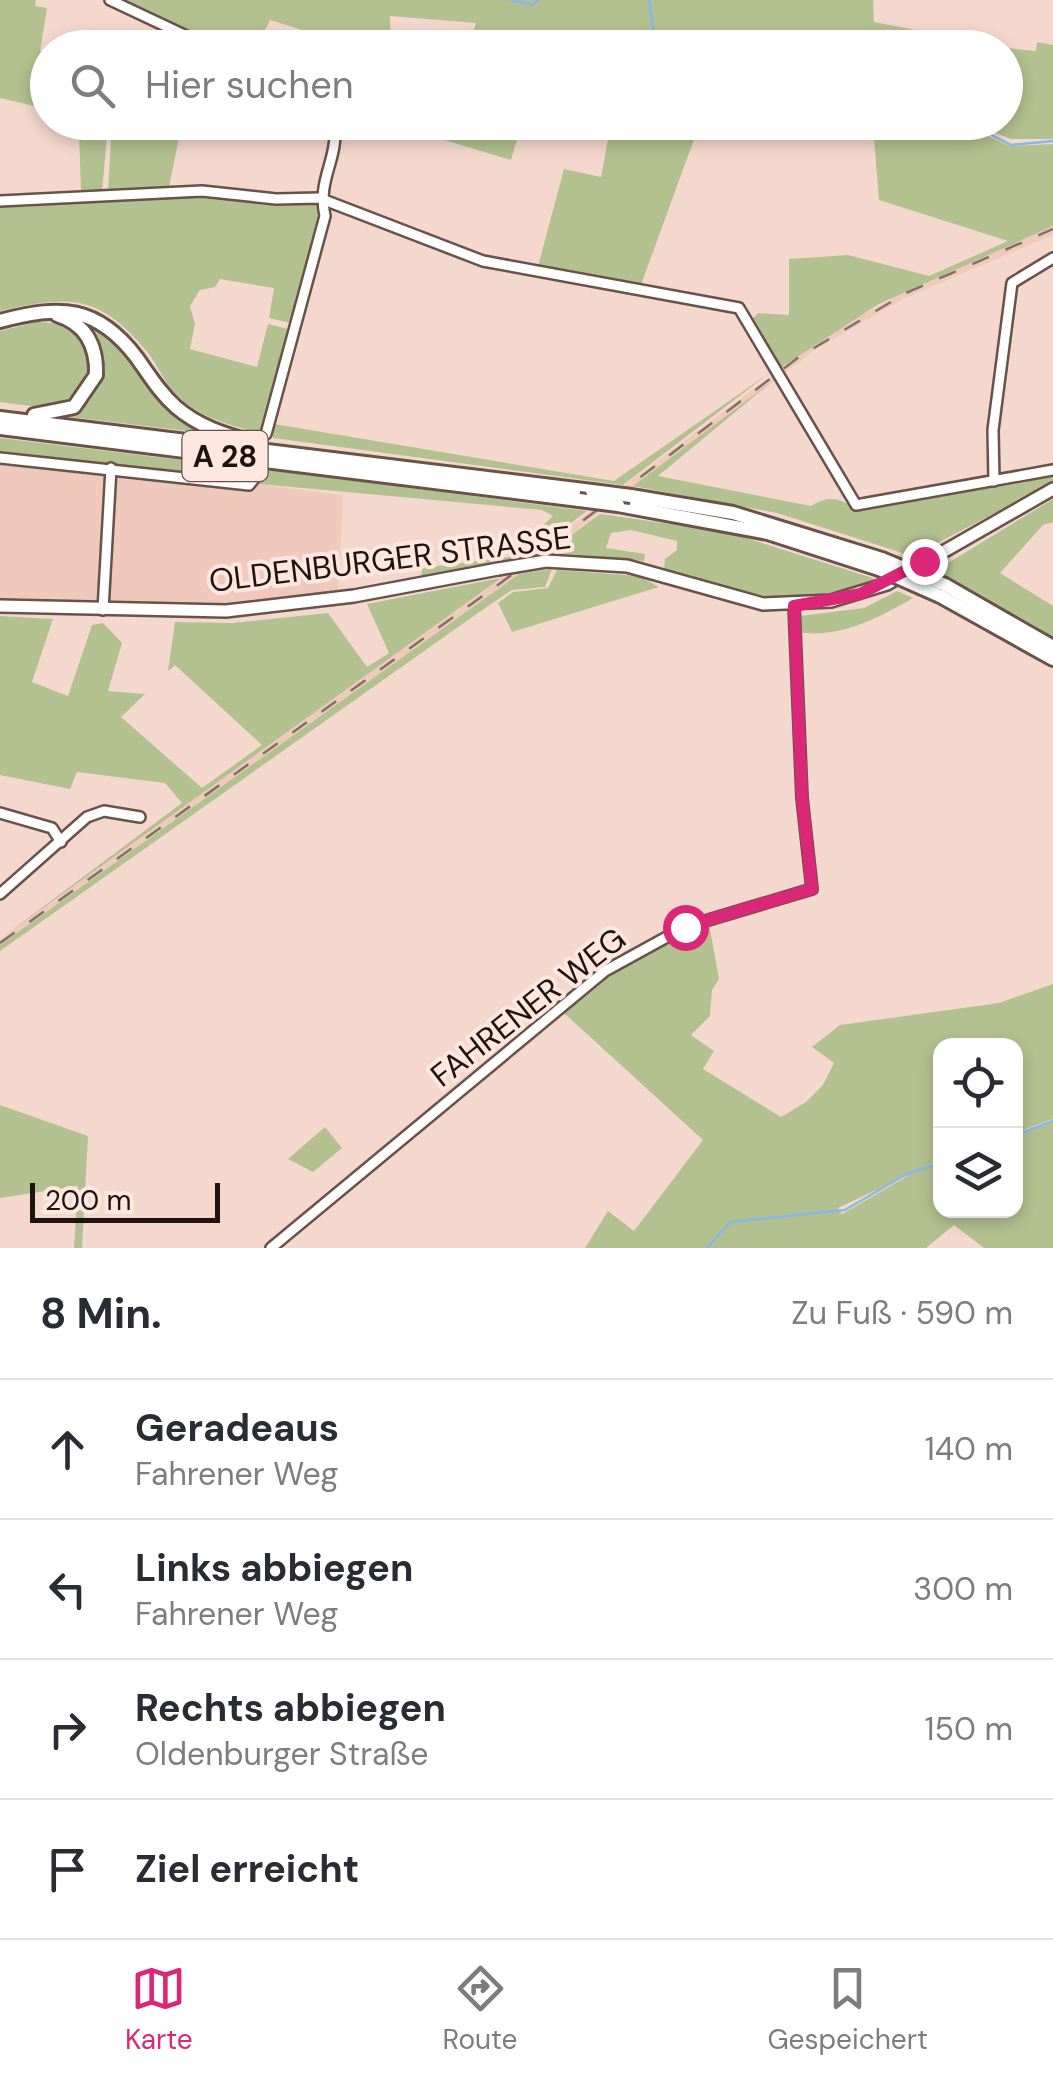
<!DOCTYPE html>
<html lang="de">
<head>
<meta charset="utf-8">
<style>
	:root { --surface:#fff; --page:#f7f7f7; --text:#2b2b33; --muted:#7c7c81; --line:#e1e1e2; --accent:#db2777 }
	body { margin:0; font-family:"DM Sans",sans-serif; background:var(--page); color:var(--text) }
	.controls { position:absolute; right:30px; bottom:30px; display:grid; overflow:hidden; border-radius:20px; box-shadow:0 5px 15px #0003 }
	.controls button { width:90px; height:90px; display:grid; place-items:center; padding:0; border:0; border-bottom:2px solid var(--line); background:var(--surface); color:var(--text); font:50px sans-serif }
	.scale { position:absolute; left:30px; bottom:25px; width:190px; box-sizing:border-box; padding-left:10px; border:5px solid #1d130f; border-top:0; font-size:28px; line-height:35px; white-space:nowrap; color:#1d130f; -webkit-text-stroke:8px #ffe6de; paint-order:stroke }
	.stop { position:absolute; width:30px; height:30px; margin:-22px; border:8px solid #db2777; border-radius:50%; background:#fff }
	.stop.end { background:#db2777; border-color:#fff; box-shadow:0 2px 10px #0008 }
	.list { margin:0; padding:0; list-style:none }
	h2 { display:flex; justify-content:space-between; align-items:center; height:130px; margin:0; padding:0 40px; font-size:42px }
	h2 small { font-size:32px; font-weight:400; color:var(--muted) }
	.list li { display:grid; grid-template-columns:65px 1fr auto; gap:30px; align-items:center; box-sizing:border-box; height:140px; padding:0 40px; border-top:2px solid var(--line) }
	.list b { display:block; font-size:38px; white-space:nowrap }
	.list p { margin:0; font-size:32px; white-space:nowrap; color:var(--muted) }
	.list em { font-size:32px; font-style:normal; color:var(--muted) }
	.icon { flex:none; width:55px; height:55px; fill:none; stroke:currentColor; stroke-width:2; stroke-linecap:round; stroke-linejoin:round }
	.map { position:relative; flex:none; width:1053px; height:1248px; overflow:hidden }
	.search { position:absolute; background:var(--surface); box-shadow:0 5px 15px #0003; left:30px; right:30px; top:30px; height:110px; display:flex; align-items:center; gap:25px; box-sizing:border-box; padding:0 35px; border-radius:55px; color:var(--muted); font-size:38px }
	.sheet { height:690px; background:var(--surface) }
	nav { display:flex; justify-content:space-around; align-items:center; box-sizing:border-box; height:140px; border-top:2px solid var(--line); background:var(--surface); font-size:28px; color:var(--muted) }
	nav a { display:grid; justify-items:center; gap:5px }
	nav .on { color:var(--accent) }
	.map>svg:first-child { display:block }
</style>
</head>
<body>
<div class="map">
<svg width="1053" height="1248" viewBox="0 0 1053 1248">
	<rect width="100%" height="100%" fill="#f5d8cd"/>
	<g fill="#efcabc">
		<polygon points="1053,226 1053,235 903,299 815,350 493,593 0,945 0,939 501,578 824,336 927,280"/>
		<polygon points="0,452 343,495 338,591 191,609 0,599"/>
	</g>
	<g fill="#b3c190">
		<polygon points="0,0 36,0 35,6 47,8 40,51 47,53 47,109 0,98"/>
		<polygon points="114,0 873,0 874,22 1004,47 469,47 476,23 390,16 391,47 330,46 325,37 270,20 257,47 228,47"/>
		<polygon points="1037,42 1053,45 1053,139 1011,139 971,123 1006,122 1006,48 1036,51"/>
		<polygon points="865,122 960,123 1010,146 1053,144 1053,226 879,304 777,370 751,320 758,313 789,315 789,259 848,255 929,276 1008,241 879,200 873,126 825,137 805,129 803,123"/>
		<polygon points="108,123 102,193 81,192 79,132 90,132 92,125"/>
		<polygon points="112,123 182,123 169,187 108,192"/>
		<polygon points="446,123 446,122 522,123 511,160 441,139"/>
		<polygon points="611,123 700,123 641,285 537,270 564,169 601,177"/>
		<path d="M175,195L265,205L316,201L322,219L296,320L290,323L269,318L274,288L220,279L215,287L200,290L190,306L195,324L190,349L257,367L268,324L288,329L291,334L264,434C232,426 198,418 174,392C162,379 156,361 144,348C97,293 66,296 0,311V203L24,207Z"/>
		<path d="M80,318L107,331L212,434L62,416C109,401 109,351 80,318Z"/>
		<path d="M37,322C95,319 108,392 55,404C37,409 18,404 0,402V331Z"/>
		<polygon points="771,372 623,485 273,438 274,424 614,481"/>
		<path d="M774,380L658,476L811,506C827,496 837,497 853,507L1024,483L1053,473V483L912,556L777,513L633,486Z"/>
		<polygon points="0,438 254,469 248,481 0,451"/>
		<polygon points="265,469 587,511 525,557 421,579 422,568 508,557 553,516 542,510 259,484"/>
		<polygon points="1053,499 1053,522 1043,525 1000,573 1053,606 1053,637 935,571"/>
		<path d="M600,514L727,532L879,580C788,609 752,598 664,569L665,559L677,550V541L631,530L611,533L606,548L645,554L644,561L548,552Z"/>
		<polygon points="552,569 545,587 512,590 485,608 0,951 0,945 35,920 519,574"/>
		<polygon points="557,570 639,576 659,587 512,632 498,603 513,592 548,588"/>
		<polygon points="501,578 0,939 182,803 165,783 77,772 70,789 0,775 0,616 53,619 32,682 68,696 92,625 103,623 122,643 108,691 145,694 121,717 202,788 262,745 175,665 168,671 175,622 233,623 328,613 367,667 389,653 367,604"/>
		<path d="M897,591L913,598C878,618 840,639 798,632L800,616L864,608Z"/>
		<polygon points="709,924 719,979 712,990 710,1016 691,1035 714,1051 703,1069 781,1117 806,1102 823,1085 834,1063 812,1047 840,1025 999,1003 1053,984 1053,1119 1016,1133 1016,1046 940,1046 940,1160 838,1208 842,1214 911,1174 940,1163 940,1210 1016,1210 1016,1136 1053,1122 1053,1248 984,1248 954,1225 926,1248 585,1248 608,1211 634,1231 703,1140 564,1013 601,984 608,972 651,947"/>
		<polygon points="0,1105 88,1136 82,1248 74,1248 78,1186 0,1198"/>
		<polygon points="325,1127 342,1148 313,1172 288,1159"/>
	</g>
	<g fill="none" stroke-linecap="round" stroke-linejoin="round">
		<g stroke="#88b8e7" stroke-width="2.5">
			<polyline points="511,0 532,5 538,0"/>
			<polyline points="649,0 656,48"/>
			<polyline points="807,122 808,129 828,135 879,122"/>
			<polyline points="966,122 1011,145 1053,141"/>
			<polyline points="1016,1135 1053,1121"/>
			<polyline points="707,1248 730,1222 845,1210 905,1175 940,1163"/>
		</g>
		<polyline stroke="#d5bab0" stroke-width="9" stroke-dasharray="9 4.5" stroke-linecap="butt" points="254,479 266,434"/>
		<defs>
			<g id="minor">
				<polyline points="110,0 212,48"/>
				<polyline points="0,201 202,191 276,199 319,198 483,261 739,308 856,505 1053,470"/>
				<path d="M266,434L325,216C317,180 337,162 335,127L330,122"/>
				<polyline points="0,458 249,485 254,479"/>
				<polyline points="994,481 993,430 1012,283 1053,258"/>
				<polyline points="103,610 111,468"/>
				<polyline points="0,813 52,828 61,842"/>
				<polyline points="0,894 87,817 104,811 140,817"/>
				<polyline points="271,1248 605,971 685,927 812,889 802,798 794,606"/>
			</g>
			<g id="major">
				<polyline points="546,561 627,566 763,604 831,601 887,584 1053,489"/>
				<polyline points="0,606 226,611 354,596 498,569"/>
			</g>
			<g id="highway">
				<path d="M0,321C60,305 97,305 137,358C149,375 160,393 176,407C198,426 225,435 253,442"/>
				<path d="M34,415L74,407L96,375C97,346 86,324 57,315"/>
				<polyline points="0,418 592,491"/>
				<polyline points="0,428 579,500"/>
				<polyline points="631,496 733,513 882,559"/>
				<polyline points="618,505 768,533 879,569"/>
				<polyline points="945,585 1053,647"/>
				<polyline points="940,596 1053,659"/>
			</g>
		</defs>
		<use href="#minor" stroke="#6a5249" stroke-width="14"/>
		<use href="#major" stroke="#6a5249" stroke-width="16"/>
		<use href="#highway" stroke="#6a5249" stroke-width="18"/>
		<use href="#minor" stroke="#fff" stroke-width="9"/>
		<use href="#major" stroke="#fff" stroke-width="11"/>
		<use href="#highway" stroke="#fff" stroke-width="12"/>
		<polyline stroke="#826f68" stroke-width="2.5" stroke-dasharray="18 18" stroke-linecap="butt" points="0,943 502,582 799,357 906,293 1053,229"/>
		<defs>
			<polyline id="major-bridge" points="498,569 546,561"/>
			<g id="highway-bridge">
				<polyline points="592,491 631,496"/>
				<polyline points="579,500 618,505"/>
				<polyline points="882,559 945,585"/>
				<polyline points="879,569 940,596"/>
			</g>
		</defs>
		<use href="#major-bridge" stroke="#6a5249" stroke-width="16" stroke-linecap="butt"/>
		<use href="#highway-bridge" stroke="#6a5249" stroke-width="18" stroke-linecap="butt"/>
		<use href="#major-bridge" stroke="#fff" stroke-width="11"/>
		<use href="#highway-bridge" stroke="#fff" stroke-width="12"/>
	</g>
	<g fill="none" stroke-linecap="round" stroke-linejoin="round">
		<polyline stroke="#db2777" stroke-width="12" points="685,927 812,889 802,798 794,606 860,594 924,561"/>
	</g>
	<g text-anchor="middle" dominant-baseline="central" stroke-width="8" stroke-linejoin="round" paint-order="stroke">
		<rect fill="#ffe6de" stroke="#61524d" stroke-width="2.5" x="182.5" y="431" width="85" height="50" rx="8"/>
		<g font-size="30" font-weight="bold" fill="#1d130f">
			<text x="225" y="456">A 28</text>
		</g>
		<g font-size="32" fill="#1d130f" stroke="#ffe6de">
			<text transform="translate(390 559) rotate(-7)">OLDENBURGER STRASSE</text>
			<text transform="translate(528 1007) rotate(-38)">FAHRENER WEG</text>
		</g>
	</g>
</svg>
<div class="controls">
<button><svg class="icon" aria-label="locate" viewBox="0 0 24 24"><circle cx="12" cy="12" r="6"/><path d="M12 2v4M12 18v4M2 12h4M18 12h4"/></svg></button>
<button><svg class="icon" aria-label="layers" viewBox="0 0 24 24"><path d="M12 4l9 5-9 5-9-5zM3 14l9 5 9-5"/></svg></button>
</div>
<div class="scale">200 m</div>
<div class="stop" style="left:685px;top:927px"></div>
<div class="stop end" style="left:924px;top:561px"></div>
<div class="search"><svg class="icon" aria-label="search" viewBox="0 0 24 24"><circle cx="10" cy="10" r="6"/><path d="M15 15l6 6"/></svg>Hier suchen</div>
</div>
<section class="sheet">
<h2>8 Min.<small>Zu Fuß · 590 m</small></h2>
<ul class="list">
<li><svg class="icon" aria-label="ahead" viewBox="0 0 24 24"><path d="M12 20V5M6 11l6-6 6 6"/></svg><div><b>Geradeaus</b><p>Fahrener Weg</p></div><em>140 m</em></li>
<li><svg class="icon" aria-label="left" viewBox="0 0 24 24"><path d="M17 20v-9H6M10 6l-5 5 5 5"/></svg><div><b>Links abbiegen</b><p>Fahrener Weg</p></div><em>300 m</em></li>
<li><svg class="icon" aria-label="right" viewBox="0 0 24 24"><path d="M7 20v-9h11M14 6l5 5-5 5"/></svg><div><b>Rechts abbiegen</b><p>Oldenburger Straße</p></div><em>150 m</em></li>
<li><svg class="icon" aria-label="arrive" viewBox="0 0 24 24"><path d="M6 21V4h12l-3 4 3 4H6"/></svg><div><b>Ziel erreicht</b></div></li>
</ul>
</section>
<nav>
<a class="on"><svg class="icon" aria-label="map" viewBox="0 0 24 24"><path d="M3 6l6-2 6 2 6-2v14l-6 2-6-2-6 2zM9 4v14M15 6v14"/></svg>Karte</a>
<a><svg class="icon" aria-label="directions" viewBox="0 0 24 24"><path d="M12 3l9 9-9 9-9-9zM9 14v-3h6M13 9l2 2-2 2"/></svg>Route</a>
<a><svg class="icon" aria-label="saved" viewBox="0 0 24 24"><path d="M7 4h10v16l-5-4-5 4z"/></svg>Gespeichert</a>
</nav>
</body>
</html>
